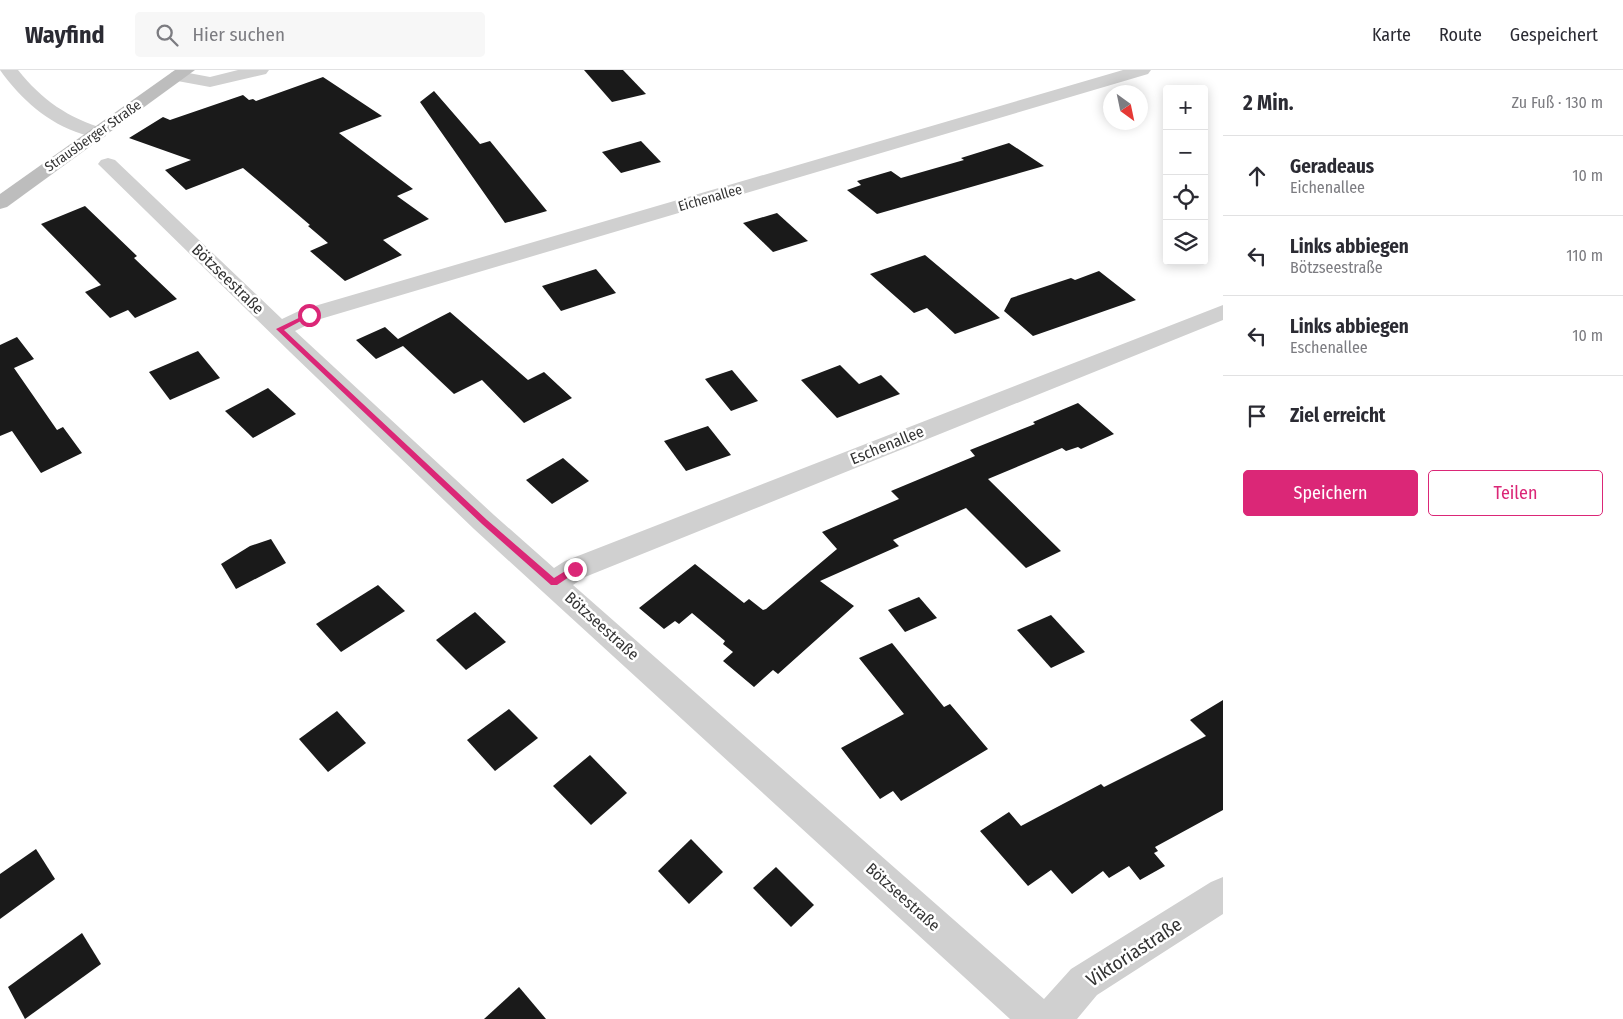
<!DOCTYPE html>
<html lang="de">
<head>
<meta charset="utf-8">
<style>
	:root { --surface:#fff; --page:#f7f7f7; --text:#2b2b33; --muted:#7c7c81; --line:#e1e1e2; --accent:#db2777 }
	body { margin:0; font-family:"Fira Sans Condensed",sans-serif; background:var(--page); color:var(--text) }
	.controls { position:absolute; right:15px; top:15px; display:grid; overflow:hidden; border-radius:5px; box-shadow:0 2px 12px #0003 }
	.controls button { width:45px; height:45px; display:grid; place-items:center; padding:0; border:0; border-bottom:1px solid var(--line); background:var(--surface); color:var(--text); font:25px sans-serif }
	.compass { position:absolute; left:1103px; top:15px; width:45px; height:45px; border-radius:50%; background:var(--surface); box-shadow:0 2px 12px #0003; rotate:147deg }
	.stop { position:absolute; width:15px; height:15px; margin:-11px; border:4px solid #db2777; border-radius:50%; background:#fff }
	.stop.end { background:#db2777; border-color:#fff; box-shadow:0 1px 5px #0008 }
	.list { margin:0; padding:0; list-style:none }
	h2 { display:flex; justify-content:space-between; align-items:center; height:65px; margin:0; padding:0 20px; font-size:21px }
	h2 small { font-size:16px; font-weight:400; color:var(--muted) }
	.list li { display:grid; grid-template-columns:32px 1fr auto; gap:15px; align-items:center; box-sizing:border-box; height:80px; padding:0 20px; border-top:1px solid var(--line) }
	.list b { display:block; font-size:19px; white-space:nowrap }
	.list p { margin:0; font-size:16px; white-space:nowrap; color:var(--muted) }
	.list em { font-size:16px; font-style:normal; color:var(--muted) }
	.actions { display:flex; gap:10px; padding:15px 20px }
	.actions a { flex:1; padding:11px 0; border:1px solid var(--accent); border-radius:5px; text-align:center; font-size:18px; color:var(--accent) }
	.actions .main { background:var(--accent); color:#fff }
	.icon { flex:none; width:28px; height:28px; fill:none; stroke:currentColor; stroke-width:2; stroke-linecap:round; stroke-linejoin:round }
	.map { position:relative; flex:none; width:1223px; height:949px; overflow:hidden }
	header { display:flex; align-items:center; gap:30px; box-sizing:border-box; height:70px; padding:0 25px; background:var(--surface); border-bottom:1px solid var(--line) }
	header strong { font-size:24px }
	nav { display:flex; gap:28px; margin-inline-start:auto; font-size:18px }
	.search { width:350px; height:45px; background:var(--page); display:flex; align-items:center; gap:12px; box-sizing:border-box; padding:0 18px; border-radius:5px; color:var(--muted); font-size:19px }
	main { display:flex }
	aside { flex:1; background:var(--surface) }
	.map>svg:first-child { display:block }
</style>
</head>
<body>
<header>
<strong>Wayfind</strong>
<div class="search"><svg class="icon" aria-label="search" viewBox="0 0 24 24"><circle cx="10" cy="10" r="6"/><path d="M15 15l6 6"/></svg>Hier suchen</div>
<nav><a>Karte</a><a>Route</a><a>Gespeichert</a></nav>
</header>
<main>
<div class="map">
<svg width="1223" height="949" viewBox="0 0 1223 949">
	<rect width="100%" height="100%" fill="#fff"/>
	<g fill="#1a1a1a">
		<polygon points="584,0 623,0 646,24 612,32"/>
		<polygon points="323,7 382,46 339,63 413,119 397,126 429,149 383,170 402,185 345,211 310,181 328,173 308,156 310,155 243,98 186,120 165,100 191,90 129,68 163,47 170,50 243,25 249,30 253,29 256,31"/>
		<polygon points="434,21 480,74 490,71 547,141 505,153 420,32"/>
		<polygon points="641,71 661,92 621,103 602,82"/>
		<polygon points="1009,73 1044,96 877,144 847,120 861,115 857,111 891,101 901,108 964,90 961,88"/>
		<polygon points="85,136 137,186 134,188 177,229 135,248 128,240 110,248 85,222 101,215 41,154"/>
		<polygon points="777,143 808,171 773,182 743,153"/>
		<polygon points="925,185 1000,248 955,264 927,238 914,243 870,204"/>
		<polygon points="596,199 616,223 561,241 542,216"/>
		<polygon points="1099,201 1136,230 1033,266 1004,241 1011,228 1071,208 1075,210"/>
		<polygon points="450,242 528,310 544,302 572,328 524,353 482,310 454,324 403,276 376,289 356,270 385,257 398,269"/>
		<polygon points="17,267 34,289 14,298 57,360 63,357 82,383 41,403 12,361 0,366 0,275"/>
		<polygon points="198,281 220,308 170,330 149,302"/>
		<polygon points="840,295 859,314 881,305 900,324 837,348 801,310"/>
		<polygon points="732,300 758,331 731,341 705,309"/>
		<polygon points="268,318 296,344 253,368 225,341"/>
		<polygon points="1078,333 1114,364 1081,379 1078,377 1066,381 1062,378 988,409 1061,481 1026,498 966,438 893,470 899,476 820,511 854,536 778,604 773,600 754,617 723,591 733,582 723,574 725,571 692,543 679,554 675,551 664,559 639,538 695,494 744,533 749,529 763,540 766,539 837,479 822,462 899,429 891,421 975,386 970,380 1035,354 1033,352"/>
		<polygon points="708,356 731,385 686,401 664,371"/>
		<polygon points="563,388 589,411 552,434 526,410"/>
		<polygon points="271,469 286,493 236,519 221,494 250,476"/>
		<polygon points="378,515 405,541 341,582 316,554"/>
		<polygon points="919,527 937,548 905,562 888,540"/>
		<polygon points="475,542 506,572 466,600 436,570"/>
		<polygon points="1051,545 1085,582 1051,598 1017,560"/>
		<polygon points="892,573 944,637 950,634 988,679 901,731 893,721 880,729 841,678 904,644 859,588"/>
		<polygon points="1223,630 1223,740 1155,777 1158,781 1154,783 1165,796 1140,810 1129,796 1109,808 1103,801 1072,824 1051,800 1028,816 980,761 1009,742 1021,756 1101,714 1104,717 1206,666 1190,650"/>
		<polygon points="509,639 538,668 495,701 467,670"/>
		<polygon points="337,641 366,673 328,702 299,669"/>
		<polygon points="590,685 627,723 591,755 553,716"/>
		<polygon points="691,769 723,802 689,834 658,801"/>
		<polygon points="36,779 55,809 0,849 0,804"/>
		<polygon points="776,797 814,835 791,857 753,818"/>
		<polygon points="82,863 101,894 25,949 8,917"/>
		<polygon points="519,917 546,949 484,949"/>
	</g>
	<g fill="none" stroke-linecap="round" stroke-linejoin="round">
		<g fill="#d0d0d0" fill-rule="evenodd">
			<path d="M0,0H18C42,30 68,48 105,59L107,63L105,67C96,69 90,66 82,64C47,53 21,29 0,0Z"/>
			<polygon points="238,0 269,0 266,4 210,17 172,10 169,6 172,2 178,1 210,7"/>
			<polygon points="1123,0 1151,0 1148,4 317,250 295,261 494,445 554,498 565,491 1223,235 1223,250 585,507 573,515 1044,929 1071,899 1211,812 1223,807 1223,844 1097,925 1077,949 1010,949 474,459 290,282 98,94 101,90 108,88 115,90 282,249 301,240"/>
		</g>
		<polygon fill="#bdbdbd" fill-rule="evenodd" points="175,0 195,0 7,137 0,139 0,124"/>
	</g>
	<polygon fill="#db2777" points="307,244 312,245 284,260 487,450 554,508 575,495 579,499 578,501 557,515 551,515 482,454 276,259"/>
	<g text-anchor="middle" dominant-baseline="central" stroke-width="5" stroke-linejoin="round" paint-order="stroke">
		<g font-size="14" fill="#333" stroke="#fff">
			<text transform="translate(93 66) rotate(-35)">Strausberger Straße</text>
			<text transform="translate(710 128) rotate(-16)">Eichenallee</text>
		</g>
		<g font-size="16" fill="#333" stroke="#fff">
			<text transform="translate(228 209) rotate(44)">Bötzseestraße</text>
			<text transform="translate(887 375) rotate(-22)">Eschenallee</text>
			<text transform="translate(602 556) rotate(42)">Bötzseestraße</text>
			<text transform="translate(903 827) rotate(42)">Bötzseestraße</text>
		</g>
		<g font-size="19" fill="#333" stroke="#fff">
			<text transform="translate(1134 882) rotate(-33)">Viktoriastraße</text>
		</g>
	</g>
</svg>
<div class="controls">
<button>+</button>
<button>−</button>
<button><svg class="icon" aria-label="locate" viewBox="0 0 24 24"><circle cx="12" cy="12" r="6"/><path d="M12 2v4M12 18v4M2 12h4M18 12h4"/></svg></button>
<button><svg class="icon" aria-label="layers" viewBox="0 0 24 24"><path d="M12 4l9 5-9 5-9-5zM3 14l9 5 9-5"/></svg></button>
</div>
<svg class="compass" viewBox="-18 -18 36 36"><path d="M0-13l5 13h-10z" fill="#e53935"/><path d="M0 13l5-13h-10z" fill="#7c7c81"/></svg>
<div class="stop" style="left:309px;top:245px"></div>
<div class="stop end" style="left:575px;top:499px"></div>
</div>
<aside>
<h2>2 Min.<small>Zu Fuß · 130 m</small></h2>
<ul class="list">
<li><svg class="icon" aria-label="ahead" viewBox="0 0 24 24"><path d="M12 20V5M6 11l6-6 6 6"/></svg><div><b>Geradeaus</b><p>Eichenallee</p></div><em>10 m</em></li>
<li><svg class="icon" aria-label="left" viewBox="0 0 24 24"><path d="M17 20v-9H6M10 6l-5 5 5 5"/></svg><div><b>Links abbiegen</b><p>Bötzseestraße</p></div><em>110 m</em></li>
<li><svg class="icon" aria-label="left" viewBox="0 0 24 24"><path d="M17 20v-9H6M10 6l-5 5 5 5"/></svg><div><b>Links abbiegen</b><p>Eschenallee</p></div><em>10 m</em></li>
<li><svg class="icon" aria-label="arrive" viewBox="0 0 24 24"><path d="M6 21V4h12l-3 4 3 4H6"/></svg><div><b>Ziel erreicht</b></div></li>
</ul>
<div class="actions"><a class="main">Speichern</a><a>Teilen</a></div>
</aside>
</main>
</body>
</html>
